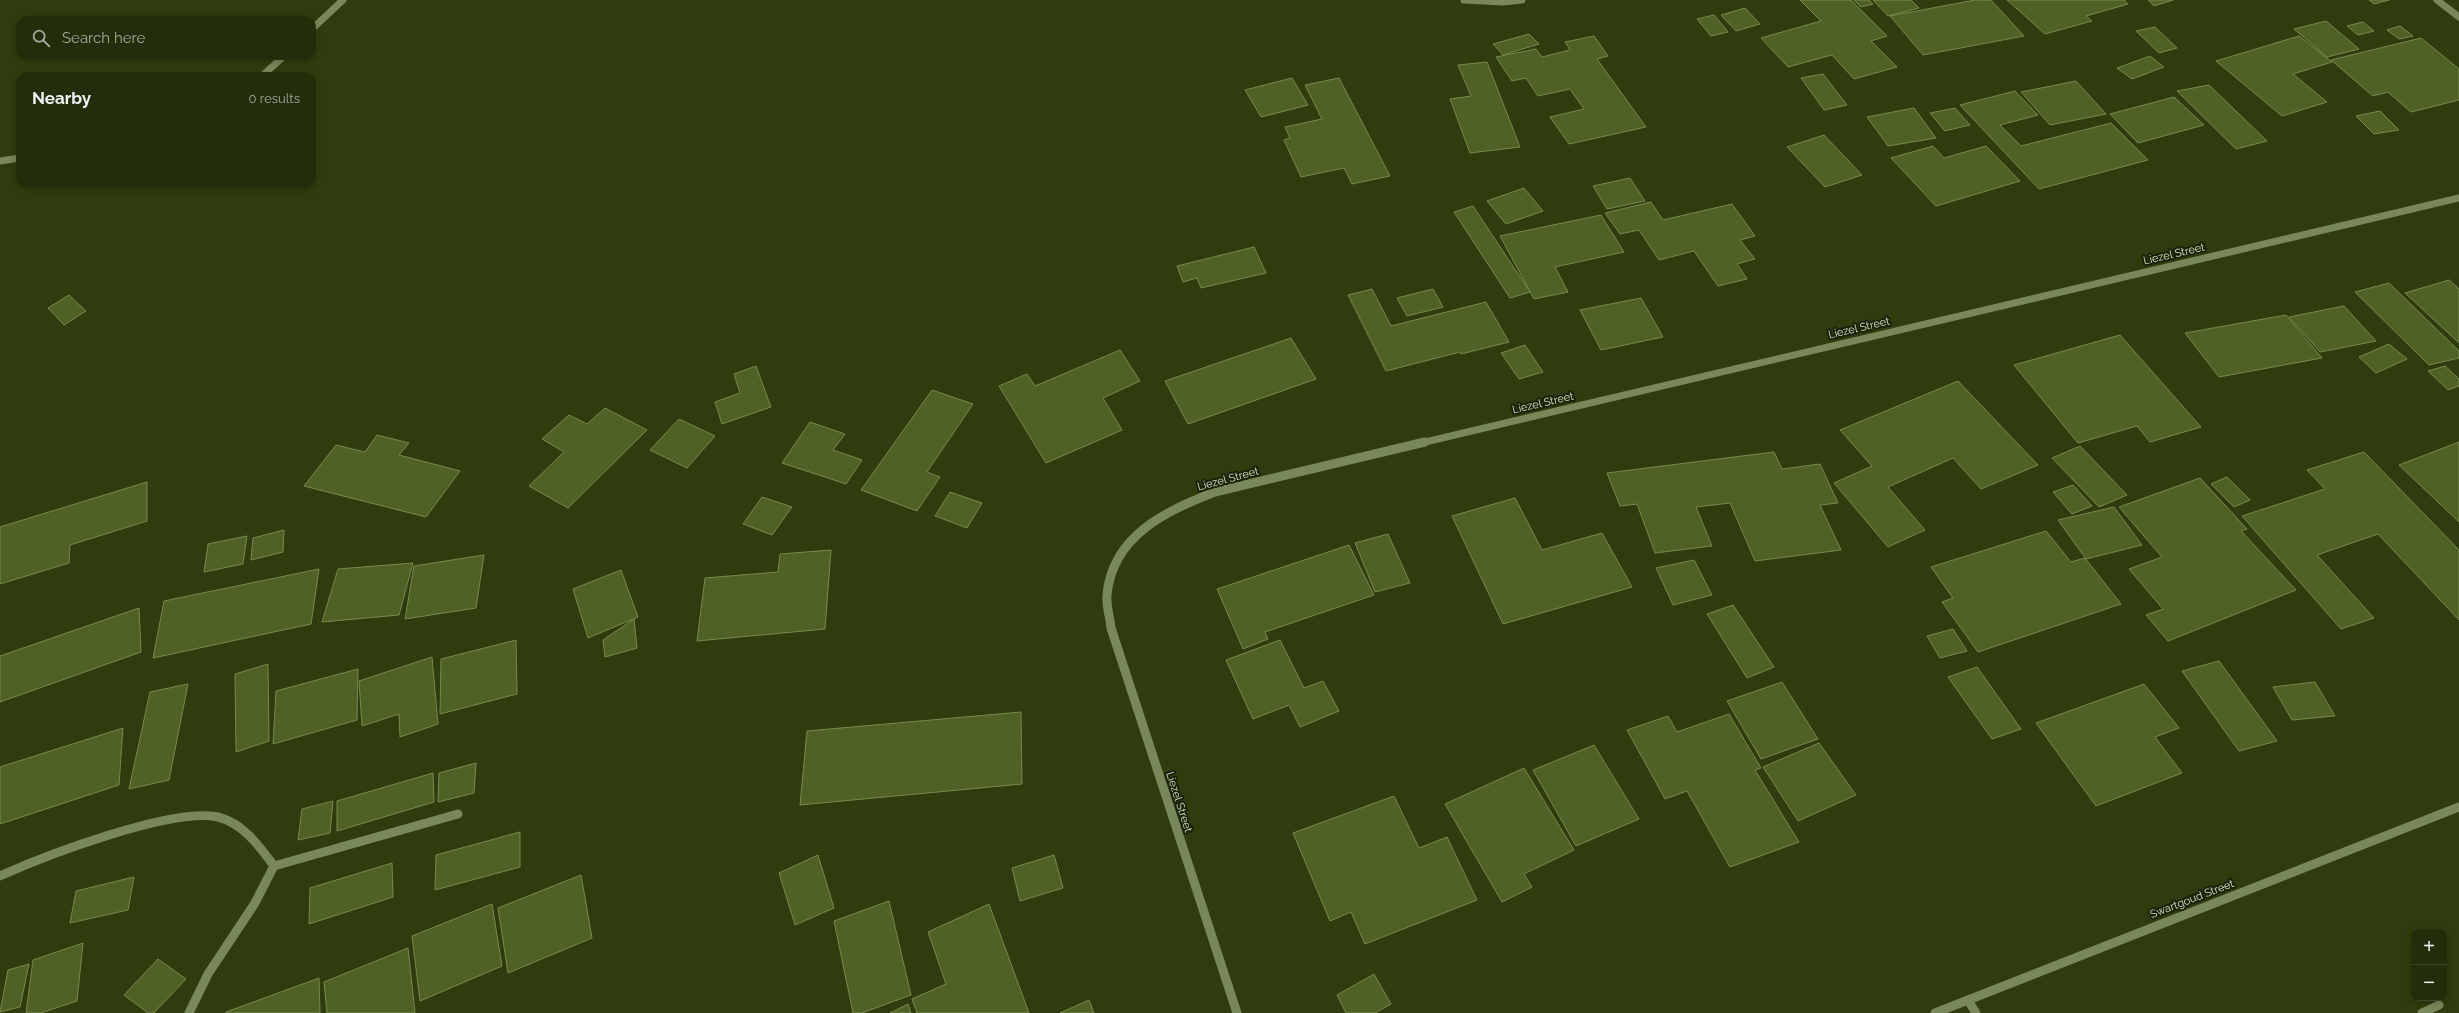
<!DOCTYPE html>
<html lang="en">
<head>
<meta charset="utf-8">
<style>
	:root { --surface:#242d0a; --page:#303918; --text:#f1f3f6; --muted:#a3a89c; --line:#41492b }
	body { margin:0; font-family:Raleway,sans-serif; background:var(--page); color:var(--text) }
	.controls { position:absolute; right:12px; bottom:12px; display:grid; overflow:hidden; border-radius:8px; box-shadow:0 2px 6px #0003 }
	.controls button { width:36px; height:36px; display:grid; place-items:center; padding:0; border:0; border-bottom:1px solid var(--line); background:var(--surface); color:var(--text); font:20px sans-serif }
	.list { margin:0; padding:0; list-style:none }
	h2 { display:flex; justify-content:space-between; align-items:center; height:52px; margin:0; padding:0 16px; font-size:17px }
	h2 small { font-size:13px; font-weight:400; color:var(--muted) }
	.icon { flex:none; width:22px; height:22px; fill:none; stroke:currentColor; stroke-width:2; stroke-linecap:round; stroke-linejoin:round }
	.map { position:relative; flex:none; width:2459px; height:1013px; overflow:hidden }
	.search { position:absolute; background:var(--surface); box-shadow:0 2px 6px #0003; left:16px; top:16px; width:300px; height:44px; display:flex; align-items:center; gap:10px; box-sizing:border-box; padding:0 14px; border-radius:12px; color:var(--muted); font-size:15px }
	.panel { position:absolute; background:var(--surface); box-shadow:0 2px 6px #0003; left:16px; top:72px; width:300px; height:116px; border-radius:12px }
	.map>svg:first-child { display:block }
</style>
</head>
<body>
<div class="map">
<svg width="2459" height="1013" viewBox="0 0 2459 1013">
	<rect width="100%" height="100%" fill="#303c0e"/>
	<g fill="#506125" stroke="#778a4e">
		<polygon points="1800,0 1851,0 1887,36 1871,41 1897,67 1854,79 1832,55 1788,67 1761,38 1821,21"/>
		<polygon points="1854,0 1869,0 1873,4 1861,7"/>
		<polygon points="1873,0 1911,0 1919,8 1888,16"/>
		<polygon points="1975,0 1991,0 2024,36 1923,55 1890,16"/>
		<polygon points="2007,0 2124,0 2128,4 2086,16 2092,21 2045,34"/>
		<polygon points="2148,0 2173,0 2154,6"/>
		<polygon points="2369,0 2389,0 2374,4"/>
		<polygon points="1745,8 1760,24 1736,31 1721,15"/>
		<polygon points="1714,15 1728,32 1711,36 1697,19"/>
		<polygon points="2326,21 2359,49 2327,57 2294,29"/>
		<polygon points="2363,22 2374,31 2358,35 2347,26"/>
		<polygon points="2400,26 2413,36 2399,39 2387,30"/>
		<polygon points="2155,27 2177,48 2159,53 2136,31"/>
		<polygon points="1529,34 1539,44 1503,55 1493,44"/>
		<polygon points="1594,36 1608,56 1597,59 1646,127 1569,144 1550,117 1584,109 1570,89 1538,96 1526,78 1512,81 1496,57 1536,49 1542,57 1570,50 1565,42"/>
		<polygon points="2299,36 2332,62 2293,74 2327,102 2282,116 2216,61"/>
		<polygon points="2421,38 2459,69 2459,100 2411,112 2388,92 2373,96 2331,60"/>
		<polygon points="2150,56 2164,67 2132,79 2117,68"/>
		<polygon points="1487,62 1520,147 1470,153 1450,99 1471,96 1458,65"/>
		<polygon points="1823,74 1847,105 1824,110 1801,78"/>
		<polygon points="1292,78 1308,105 1261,117 1245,90"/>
		<polygon points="1339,78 1390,176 1352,184 1344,168 1301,177 1284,140 1290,138 1285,127 1322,119 1305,85"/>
		<polygon points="2076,81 2106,114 2050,125 2021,92"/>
		<polygon points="2209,85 2267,141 2236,149 2177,91"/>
		<polygon points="2015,91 2038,115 2000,125 2021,146 2111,123 2148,160 2039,189 1960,105"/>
		<polygon points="2174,97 2204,125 2138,143 2110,114"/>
		<polygon points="1914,108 1936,138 1888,146 1867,117"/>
		<polygon points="1955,108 1970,125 1945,131 1930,113"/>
		<polygon points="2380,111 2399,130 2374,134 2356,116"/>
		<polygon points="1824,135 1862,175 1825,187 1787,147"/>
		<polygon points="1933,146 1944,158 1986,146 2020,181 1936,206 1891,158"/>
		<polygon points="1630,178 1645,201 1607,209 1593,186"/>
		<polygon points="1524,188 1543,211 1506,224 1487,201"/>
		<polygon points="1651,202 1663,220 1732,204 1755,236 1740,240 1755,259 1737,264 1747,279 1718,286 1694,251 1659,260 1639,230 1620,234 1605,213"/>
		<polygon points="1473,206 1530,292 1510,298 1454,212"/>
		<polygon points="1601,215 1624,252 1555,267 1568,292 1534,299 1500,236"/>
		<polygon points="1254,247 1266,273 1201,288 1197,278 1183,282 1177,266"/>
		<polygon points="2449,280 2459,289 2459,343 2405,293"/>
		<polygon points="2389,283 2459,351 2459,358 2429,365 2355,292"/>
		<polygon points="1372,289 1391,326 1486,302 1509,342 1461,354 1460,352 1386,371 1348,295"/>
		<polygon points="1433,289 1443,307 1407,316 1397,298"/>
		<polygon points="69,295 86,311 64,325 48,308"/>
		<polygon points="1641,298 1663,337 1601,350 1580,310"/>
		<polygon points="2344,306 2376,341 2320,352 2289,317"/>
		<polygon points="2286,315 2322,358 2219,377 2185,333"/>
		<polygon points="2120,335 2201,427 2150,442 2137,426 2078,443 2014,365"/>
		<polygon points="1291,338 1316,379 1188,424 1165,381"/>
		<polygon points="2389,344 2407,359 2376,373 2359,357"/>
		<polygon points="1525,345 1543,372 1519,379 1501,353"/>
		<polygon points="1120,350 1140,381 1103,398 1122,430 1046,463 999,386 1027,374 1035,386"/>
		<polygon points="756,366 771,407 722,424 715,402 740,393 734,374"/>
		<polygon points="2445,366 2459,379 2459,386 2448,390 2428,371"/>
		<polygon points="1958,381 2038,465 1981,489 1953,458 1888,487 1925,530 1888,547 1834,483 1872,466 1840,430"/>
		<polygon points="932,390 973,404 927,472 940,477 917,511 861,490"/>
		<polygon points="605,408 647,430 568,508 529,486 564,452 542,439 569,415 587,424"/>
		<polygon points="679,419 715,436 687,468 650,450"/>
		<polygon points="810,422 845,434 833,450 862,460 846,484 782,463"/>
		<polygon points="377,435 409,443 399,455 460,471 426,517 304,486 336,445 365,452"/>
		<polygon points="2459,442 2459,522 2399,465"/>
		<polygon points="2080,446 2127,495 2099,507 2052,458"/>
		<polygon points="1774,452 1782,469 1820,464 1838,503 1820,505 1841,550 1755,561 1730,503 1696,507 1712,546 1655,553 1637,504 1620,506 1607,473"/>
		<polygon points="2364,452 2459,550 2459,620 2378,534 2317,555 2374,618 2341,629 2242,516 2325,489 2307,470"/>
		<polygon points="2227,477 2250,500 2234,507 2211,484"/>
		<polygon points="2200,478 2247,529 2241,531 2296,590 2168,641 2146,615 2163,609 2129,569 2162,557 2119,507"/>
		<polygon points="147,482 147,521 70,545 69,563 0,584 0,527"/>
		<polygon points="2073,485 2092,506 2072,514 2053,492"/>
		<polygon points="950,492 982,503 967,528 935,516"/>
		<polygon points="762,497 792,507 772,535 743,524"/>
		<polygon points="1515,498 1542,550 1602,533 1632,587 1503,624 1452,516"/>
		<polygon points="2114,507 2142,545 2086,559 2058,520"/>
		<polygon points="284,530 283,552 251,560 253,538"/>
		<polygon points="2046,531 2071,562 2085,558 2121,604 1978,652 1942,602 1953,598 1931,567"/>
		<polygon points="1388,534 1410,583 1375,592 1355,543"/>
		<polygon points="247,536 243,564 204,572 208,544"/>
		<polygon points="1349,545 1374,595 1265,632 1268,639 1243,649 1217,589"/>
		<polygon points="831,550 825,629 697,641 705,578 778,572 780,554"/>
		<polygon points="484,555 476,608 405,619 414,566"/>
		<polygon points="1694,560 1712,595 1673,605 1656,568"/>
		<polygon points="413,563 399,615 322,622 338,569"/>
		<polygon points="319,569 311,624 153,658 164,601"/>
		<polygon points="621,570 638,617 588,638 573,589"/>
		<polygon points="1733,605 1774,667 1747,678 1707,614"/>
		<polygon points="139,608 141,652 0,702 0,656"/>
		<polygon points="634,619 637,648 605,657 603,640"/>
		<polygon points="1953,629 1967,651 1940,658 1927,636"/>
		<polygon points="516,640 517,694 440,714 441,659"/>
		<polygon points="1280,640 1304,688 1323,681 1339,711 1300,727 1289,705 1253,719 1226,660"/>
		<polygon points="432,657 438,724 400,737 399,714 362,726 359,681"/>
		<polygon points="2219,661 2277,741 2239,751 2182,671"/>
		<polygon points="268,664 269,741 236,752 235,674"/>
		<polygon points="1977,667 2021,729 1992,739 1948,677"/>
		<polygon points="358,669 357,720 273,744 276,691"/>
		<polygon points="1782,682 1818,739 1761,759 1727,701"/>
		<polygon points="2315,682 2335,716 2292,720 2273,687"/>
		<polygon points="188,684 169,780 129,789 150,692"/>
		<polygon points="2144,684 2179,728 2155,737 2182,773 2096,806 2036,723"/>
		<polygon points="1021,712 1022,784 800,805 807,731"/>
		<polygon points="1729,714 1761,768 1755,770 1799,842 1730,867 1687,791 1665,799 1627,730 1668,716 1677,732"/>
		<polygon points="123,728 119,785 0,824 0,767"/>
		<polygon points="1819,743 1856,795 1798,821 1763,767"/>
		<polygon points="1594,745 1639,819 1576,846 1533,770"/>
		<polygon points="476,763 474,793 438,802 439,773"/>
		<polygon points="1524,768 1574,850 1524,874 1532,887 1502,902 1445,804"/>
		<polygon points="433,773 434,802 337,831 337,801"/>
		<polygon points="1394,796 1419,848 1447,837 1477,900 1365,944 1351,912 1330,921 1293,833"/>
		<polygon points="333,801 330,833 298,840 302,809"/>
		<polygon points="520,832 520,867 435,890 436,855"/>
		<polygon points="818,855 834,908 795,925 779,873"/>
		<polygon points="1054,855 1063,888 1020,901 1012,868"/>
		<polygon points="392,863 393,897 309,924 310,888"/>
		<polygon points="581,875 592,938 508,973 498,908"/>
		<polygon points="134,877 128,910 70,923 76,891"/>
		<polygon points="889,901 911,995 862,1013 853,1013 834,921"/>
		<polygon points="492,904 502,966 420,1001 412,936"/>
		<polygon points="989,904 1029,1013 917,1013 912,999 946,984 928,932"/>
		<polygon points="83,943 77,1001 41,1013 26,1013 33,960"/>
		<polygon points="408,948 415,1013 327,1013 324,982"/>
		<polygon points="158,959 186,979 154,1013 148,1013 124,995"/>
		<polygon points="29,964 20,1007 0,1012 8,970"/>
		<polygon points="1374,974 1391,1004 1375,1013 1346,1013 1337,995"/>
		<polygon points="319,978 320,1013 226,1013 226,1012"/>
		<polygon points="1089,1000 1094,1013 1060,1013"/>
		<polygon points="908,1004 911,1013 890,1013"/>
	</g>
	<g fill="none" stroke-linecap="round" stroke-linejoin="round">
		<g stroke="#79885a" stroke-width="9">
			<polyline points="274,866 458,814"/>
			<path d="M0,876C44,856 172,807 218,817C243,823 260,847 274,866L255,903L208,974L189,1013"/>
		</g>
		<g stroke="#79885a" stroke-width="7">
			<polyline points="1464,0 1503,2 1522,0"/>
			<polyline points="2437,0 2459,17"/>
			<polyline points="312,29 343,0"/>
			<polyline points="262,76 284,56"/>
			<polyline points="0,161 20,158"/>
			<polyline points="1421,443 2459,198"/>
		</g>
		<g stroke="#79885a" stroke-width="9">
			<polyline points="1968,1000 1976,1013"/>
			<path d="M1237,1013L1111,628C1110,617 1106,606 1107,595C1112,536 1167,510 1215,492L1425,442"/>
			<polyline points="2422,1013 2439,1005"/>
		</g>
		<polyline stroke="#79885a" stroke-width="9" points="1935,1013 2459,807"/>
	</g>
	<g text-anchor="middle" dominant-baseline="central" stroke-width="4" stroke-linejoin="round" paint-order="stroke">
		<g font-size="11" fill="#d7e2c2" stroke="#1a2108">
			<text transform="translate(2174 254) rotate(-13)">Liezel Street</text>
			<text transform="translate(1859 328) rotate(-13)">Liezel Street</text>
			<text transform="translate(1543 403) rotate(-13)">Liezel Street</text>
			<text transform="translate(1228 479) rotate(-15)">Liezel Street</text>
			<text transform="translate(1179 802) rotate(72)">Liezel Street</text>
			<text transform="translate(2192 899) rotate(-21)">Swartgoud Street</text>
		</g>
	</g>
</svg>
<div class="controls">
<button>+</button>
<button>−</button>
</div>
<div class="search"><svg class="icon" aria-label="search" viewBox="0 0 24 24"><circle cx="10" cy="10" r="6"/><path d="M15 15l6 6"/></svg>Search here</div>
<section class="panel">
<h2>Nearby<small>0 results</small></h2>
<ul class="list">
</ul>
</section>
</div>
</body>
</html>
